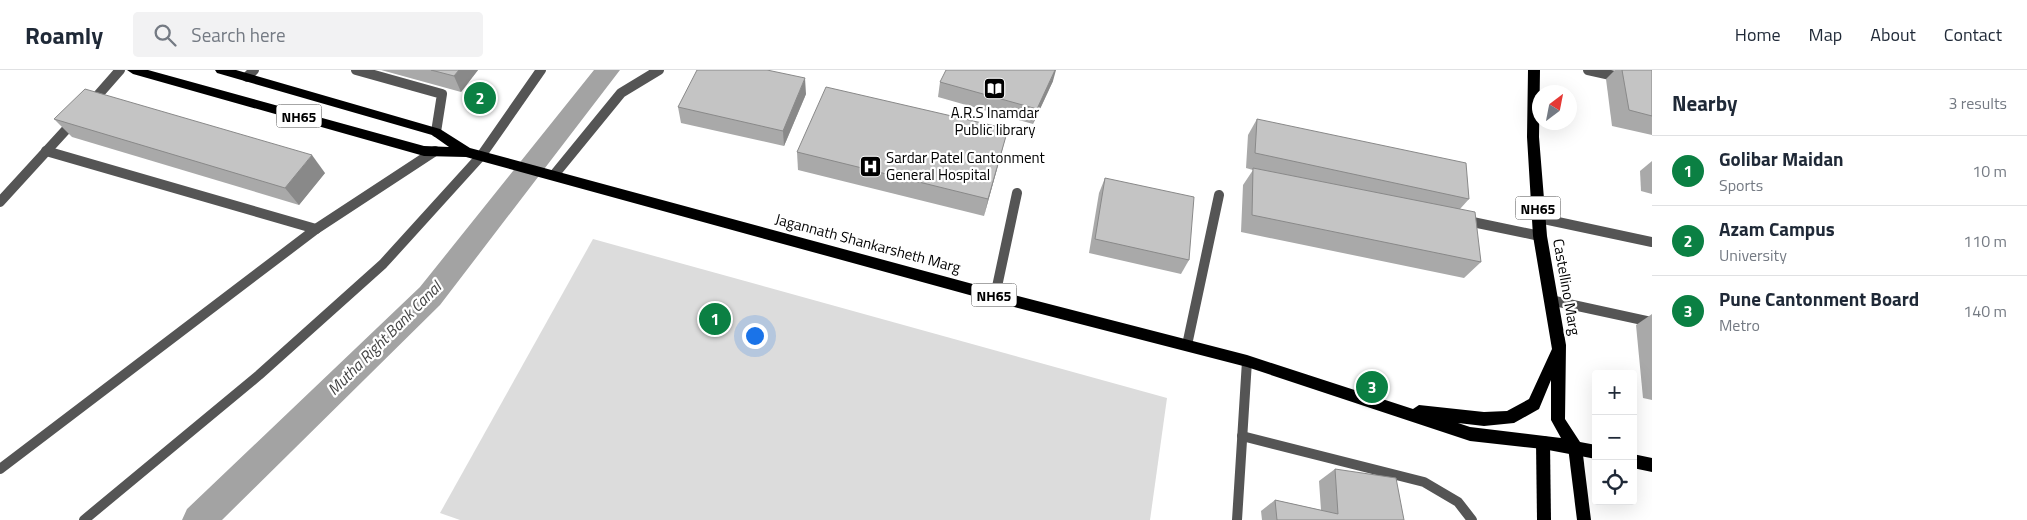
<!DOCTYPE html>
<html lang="en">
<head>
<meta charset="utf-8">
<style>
	:root { --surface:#fff; --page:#f2f2f3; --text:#1f2937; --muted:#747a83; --line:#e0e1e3; --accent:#0b8043 }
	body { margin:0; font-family:"Titillium Web",sans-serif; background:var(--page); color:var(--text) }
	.controls { position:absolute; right:15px; bottom:15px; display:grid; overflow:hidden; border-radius:5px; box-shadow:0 5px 20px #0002 }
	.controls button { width:45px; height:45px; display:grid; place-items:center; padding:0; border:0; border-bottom:1px solid var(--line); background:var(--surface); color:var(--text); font:25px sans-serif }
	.compass { position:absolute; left:1532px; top:15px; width:45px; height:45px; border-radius:50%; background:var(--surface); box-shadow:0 5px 20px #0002; rotate:32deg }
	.you { position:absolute; left:754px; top:265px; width:18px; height:18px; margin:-12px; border:4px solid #fff; border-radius:50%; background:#1a73e8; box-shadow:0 0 0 8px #1a73e833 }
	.badge { display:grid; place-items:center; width:32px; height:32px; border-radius:50%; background:var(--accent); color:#fff; font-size:16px; font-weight:700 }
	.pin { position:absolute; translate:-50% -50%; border:2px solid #fff; box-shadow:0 1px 5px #0006 }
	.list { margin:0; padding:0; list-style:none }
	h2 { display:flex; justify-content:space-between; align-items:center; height:65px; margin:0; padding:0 20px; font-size:21px }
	h2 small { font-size:16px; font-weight:400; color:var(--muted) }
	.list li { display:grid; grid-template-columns:32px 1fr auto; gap:15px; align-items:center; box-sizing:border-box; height:70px; padding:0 20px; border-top:1px solid var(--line) }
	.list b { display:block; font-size:19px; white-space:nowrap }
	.list p { margin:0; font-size:16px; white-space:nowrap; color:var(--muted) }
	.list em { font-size:16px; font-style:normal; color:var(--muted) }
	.icon { flex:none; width:28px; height:28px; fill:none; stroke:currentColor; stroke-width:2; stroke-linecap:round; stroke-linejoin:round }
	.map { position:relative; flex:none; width:1652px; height:450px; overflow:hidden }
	header { display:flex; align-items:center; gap:30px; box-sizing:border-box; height:70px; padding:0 25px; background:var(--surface); border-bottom:1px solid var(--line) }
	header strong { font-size:24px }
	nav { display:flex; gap:28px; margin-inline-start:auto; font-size:18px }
	.search { width:350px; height:45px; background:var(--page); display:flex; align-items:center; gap:12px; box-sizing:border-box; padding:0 18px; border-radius:5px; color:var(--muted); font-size:19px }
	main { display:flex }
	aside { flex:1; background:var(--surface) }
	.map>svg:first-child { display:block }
</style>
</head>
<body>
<header>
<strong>Roamly</strong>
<div class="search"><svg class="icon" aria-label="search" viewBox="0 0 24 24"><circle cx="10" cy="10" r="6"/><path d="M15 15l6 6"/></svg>Search here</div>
<nav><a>Home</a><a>Map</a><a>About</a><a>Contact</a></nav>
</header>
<main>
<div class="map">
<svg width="1652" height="450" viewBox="0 0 1652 450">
	<rect width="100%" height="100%" fill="#fff"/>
	<polygon fill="#dcdcdc" points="593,169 1167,328 1150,450 460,450 440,443"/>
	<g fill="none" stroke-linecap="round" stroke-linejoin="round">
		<polygon fill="#a3a3a3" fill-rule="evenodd" points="594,0 620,0 440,235 222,450 182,450 187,439 420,217"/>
		<g stroke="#555" stroke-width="10">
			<polyline points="356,0 442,24 436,62"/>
			<polyline points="1588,0 1624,8"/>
			<polyline points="247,7 254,0"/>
			<polyline points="46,81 316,159"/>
			<polyline points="481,86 541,0"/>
			<polyline points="554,105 621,23 659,0"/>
			<polyline points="1539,148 1652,172"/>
			<polyline points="1463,150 1540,166"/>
			<polyline points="995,226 1017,123"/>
			<polyline points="1550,230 1652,252"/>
			<polyline points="1242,366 1424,412 1458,432 1472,450"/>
			<polyline points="1237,450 1247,291"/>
		</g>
		<g stroke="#555" stroke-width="10">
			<polyline points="91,33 120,0"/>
			<polyline points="0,132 74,51"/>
			<polyline points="1187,275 1219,125"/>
			<polyline points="0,399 316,159 435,81"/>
			<polyline points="84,450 259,305 383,194 481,86"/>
		</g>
		<g fill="#000" fill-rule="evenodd">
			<polygon points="1543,366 1548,367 1550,372 1551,450 1537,450 1536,372 1538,367"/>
			<polygon points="1575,371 1580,372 1582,377 1591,450 1577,450 1568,377 1570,372"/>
		</g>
		<g fill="#000" fill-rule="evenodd">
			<path d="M127,0H148L424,76L449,77L432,65L217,3L215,0H236L440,59L470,78L995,220L1247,285L1413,339L1419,335L1484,342L1507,341L1529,329L1552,279L1533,166L1527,67L1528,0H1540L1539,67L1547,166L1566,275L1565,349L1580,372L1596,375V389L1543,379L1470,371L1247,297L995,232L466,87L424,86L133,4ZM1551,310V350L1561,368L1470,357L1458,353L1484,356L1514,353L1539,339Z"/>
			<polygon points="1633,384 1652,388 1652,402 1633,398"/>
		</g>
	</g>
	<g fill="#a9a9a9">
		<polygon points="381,0 478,0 461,22"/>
		<polygon points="1615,0 1652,0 1652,65 1612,56 1606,9"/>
		<polygon points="1053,11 1033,54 938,27 940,12"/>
		<polygon points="806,24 784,76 681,53 678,37"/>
		<polygon points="54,49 325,103 299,135 72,67"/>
		<polygon points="1257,49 1469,129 1460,139 1481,192 1464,208 1241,162 1243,115 1253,100 1246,98 1248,65"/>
		<polygon points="1003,77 984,146 798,100 797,82"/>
		<polygon points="1652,91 1652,124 1641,121 1640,101"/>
		<polygon points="1105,108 1189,190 1181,204 1089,183 1099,123"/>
		<polygon points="1652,244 1652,330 1643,328 1636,255"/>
		<polygon points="1335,399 1404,450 1262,450 1261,441 1275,430 1321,440 1319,411"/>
	</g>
	<g fill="#898989">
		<polygon points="459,0 478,0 461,22 454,6"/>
		<polygon points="1055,0 1056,0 1053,11 1033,54 1037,39"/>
		<polygon points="805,8 806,24 784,76 783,61"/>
		<polygon points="1008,59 1003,77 984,146 988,129"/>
		<polygon points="312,85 325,103 299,135 285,118"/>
	</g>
	<g fill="#c4c4c4" stroke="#898989">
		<polygon points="431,0 459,0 454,6"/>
		<polygon points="697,0 767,0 805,8 783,61 678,37"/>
		<polygon points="946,0 1055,0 1037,39 940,12"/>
		<polygon points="1622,0 1652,0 1652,46 1629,40"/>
		<polygon points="826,17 1008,59 988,129 797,82"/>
		<polygon points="85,19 312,85 285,118 54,49"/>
		<polygon points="1257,49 1466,93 1469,129 1255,83"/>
		<polygon points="1253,98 1475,142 1481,192 1252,145"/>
		<polygon points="1105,108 1194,127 1189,190 1095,169"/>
		<polygon points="1335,399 1396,408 1404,450 1277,450 1275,430 1338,444"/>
	</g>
	<defs>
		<symbol id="library-square" viewBox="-11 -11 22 22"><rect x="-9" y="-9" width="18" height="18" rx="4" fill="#000" stroke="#fff"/><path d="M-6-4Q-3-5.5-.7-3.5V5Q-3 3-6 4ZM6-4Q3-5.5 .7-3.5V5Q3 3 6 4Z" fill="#fff"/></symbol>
		<symbol id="hospital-square" viewBox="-11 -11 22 22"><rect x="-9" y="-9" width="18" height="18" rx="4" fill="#000" stroke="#fff"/><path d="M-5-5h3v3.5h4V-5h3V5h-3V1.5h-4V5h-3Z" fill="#fff"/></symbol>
	</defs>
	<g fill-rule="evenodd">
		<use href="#library-square" x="982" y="6" width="25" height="25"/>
		<use href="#hospital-square" x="858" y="84" width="25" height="25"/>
	</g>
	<g text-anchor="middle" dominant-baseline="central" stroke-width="4.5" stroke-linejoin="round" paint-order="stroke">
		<g fill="#fff" stroke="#4c4c4c" stroke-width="1">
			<rect x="276.5" y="34.5" width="45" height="23" rx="4"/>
			<rect x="1515.5" y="126.5" width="45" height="23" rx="4"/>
			<rect x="971.5" y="213.5" width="45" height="23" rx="4"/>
		</g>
		<g font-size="14" font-weight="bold" fill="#000">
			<text x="299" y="46">NH65</text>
			<text x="1538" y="138">NH65</text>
			<text x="994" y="225">NH65</text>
		</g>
		<g font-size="15" fill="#000" stroke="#fff">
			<text x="995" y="42">A.R.S Inamdar<tspan x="995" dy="17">Public library</tspan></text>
			<text x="886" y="87" text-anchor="start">Sardar Patel Cantonment<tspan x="886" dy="17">General Hospital</tspan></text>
		</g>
		<g font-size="15" fill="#000" stroke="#fff">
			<text transform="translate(868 173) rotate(15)">Jagannath Shankarsheth Marg</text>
			<text transform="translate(1567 217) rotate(80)">Castellino Marg</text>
		</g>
		<g font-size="16" font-style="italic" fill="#444" stroke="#fff">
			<text transform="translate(384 268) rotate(-45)">Mutha Right Bank Canal</text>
		</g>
	</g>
</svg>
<div class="controls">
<button>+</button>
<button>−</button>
<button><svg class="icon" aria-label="locate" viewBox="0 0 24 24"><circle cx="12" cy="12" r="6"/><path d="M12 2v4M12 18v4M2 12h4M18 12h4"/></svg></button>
</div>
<svg class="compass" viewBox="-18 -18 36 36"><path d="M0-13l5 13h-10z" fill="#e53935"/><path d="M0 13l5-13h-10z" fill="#747a83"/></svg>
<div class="you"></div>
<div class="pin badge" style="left:715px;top:249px">1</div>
<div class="pin badge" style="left:480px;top:28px">2</div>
<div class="pin badge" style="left:1372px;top:317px">3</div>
</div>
<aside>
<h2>Nearby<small>3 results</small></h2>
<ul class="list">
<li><span class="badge">1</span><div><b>Golibar Maidan</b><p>Sports</p></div><em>10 m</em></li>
<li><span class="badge">2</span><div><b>Azam Campus</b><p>University</p></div><em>110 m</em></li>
<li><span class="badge">3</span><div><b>Pune Cantonment Board</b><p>Metro</p></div><em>140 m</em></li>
</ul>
</aside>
</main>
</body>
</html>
